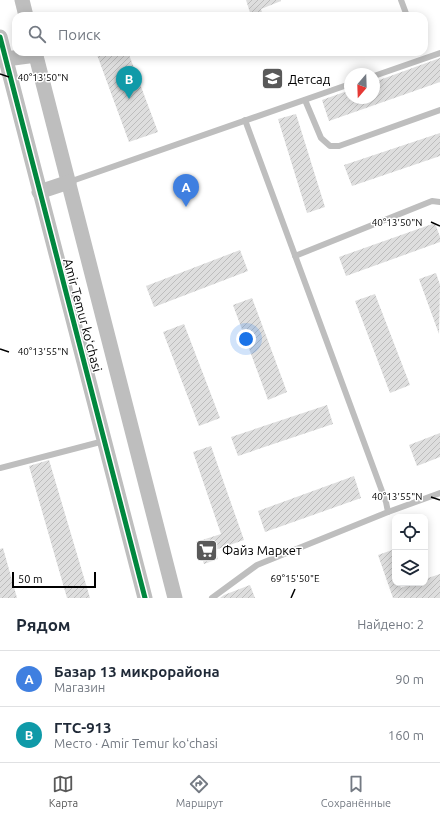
<!DOCTYPE html>
<html lang="ru">
<head>
<meta charset="utf-8">
<style>
	:root { --surface:#fff; --page:#f2f2f3; --text:#1f2937; --muted:#747a83; --line:#e0e1e3; --accent:#595959 }
	body { margin:0; font-family:Ubuntu,sans-serif; background:var(--page); color:var(--text) }
	.controls { position:absolute; right:12px; bottom:12px; display:grid; overflow:hidden; border-radius:8px; box-shadow:0 2px 10px #0003 }
	.controls button { width:36px; height:36px; display:grid; place-items:center; padding:0; border:0; border-bottom:1px solid var(--line); background:var(--surface); color:var(--text); font:20px sans-serif }
	.compass { position:absolute; left:344px; top:68px; width:36px; height:36px; border-radius:50%; background:var(--surface); box-shadow:0 2px 10px #0003; rotate:199deg }
	.scale { position:absolute; left:12px; bottom:10px; width:84px; box-sizing:border-box; padding-left:4px; border:2px solid #000; border-top:0; font-size:11px; line-height:14px; white-space:nowrap; color:#000; -webkit-text-stroke:3px #fff; paint-order:stroke }
	.you { position:absolute; left:246px; top:339px; width:14px; height:14px; margin:-10px; border:3px solid #fff; border-radius:50%; background:#1a73e8; box-shadow:0 0 0 6px #1a73e833 }
	.badge { display:grid; place-items:center; width:26px; height:26px; border-radius:50%; background:var(--accent); color:#fff; font-size:13px; font-weight:700 }
	.pin { position:absolute; translate:-50% -33px; filter:drop-shadow(0 1px 2px #0008) }
	.pin::after { content:''; position:absolute; top:21px; width:14px; height:12px; background:inherit; clip-path:polygon(0 0,100% 0,50% 100%) }
	.list { margin:0; padding:0; list-style:none }
	h2 { display:flex; justify-content:space-between; align-items:center; height:52px; margin:0; padding:0 16px; font-size:17px }
	h2 small { font-size:13px; font-weight:400; color:var(--muted) }
	.list li { display:grid; grid-template-columns:26px 1fr auto; gap:12px; align-items:center; box-sizing:border-box; height:56px; padding:0 16px; border-top:1px solid var(--line) }
	.list b { display:block; font-size:15px; white-space:nowrap }
	.list p { margin:0; font-size:13px; white-space:nowrap; color:var(--muted) }
	.list em { font-size:13px; font-style:normal; color:var(--muted) }
	.icon { flex:none; width:22px; height:22px; fill:none; stroke:currentColor; stroke-width:2; stroke-linecap:round; stroke-linejoin:round }
	.map { position:relative; flex:none; width:440px; height:598px; overflow:hidden }
	.search { position:absolute; background:var(--surface); box-shadow:0 2px 10px #0003; left:12px; right:12px; top:12px; height:44px; display:flex; align-items:center; gap:10px; box-sizing:border-box; padding:0 14px; border-radius:12px; color:var(--muted); font-size:15px }
	.sheet { height:164px; background:var(--surface) }
	nav { display:flex; justify-content:space-around; align-items:center; box-sizing:border-box; height:56px; border-top:1px solid var(--line); background:var(--surface); font-size:11px; color:var(--muted) }
	nav a { display:grid; justify-items:center; gap:2px }
	nav .on { color:var(--accent) }
	.map>svg:first-child { display:block }
</style>
</head>
<body>
<div class="map">
<svg width="440" height="598" viewBox="0 0 440 598">
	<defs>
		<pattern id="building-hatch" width="6" height="6" patternUnits="userSpaceOnUse"><rect width="6" height="6" fill="#dedede"/><path d="M-1 1l2-2M0 6l6-6M5 7l2-2" fill="none" stroke="#bdbdbd"/></pattern>
	</defs>
	<rect width="100%" height="100%" fill="#fff"/>
	<g fill="url(#building-hatch)">
		<polygon points="246,0 281,0 281,1 261,9 263,16 251,16"/>
		<polygon points="96,52 128,52 158,132 129,142"/>
		<polygon points="440,58 440,82 329,121 322,100 350,90 350,98 374,98 374,82"/>
		<polygon points="296,114 325,207 307,213 278,119"/>
		<polygon points="440,133 440,156 352,186 344,165"/>
		<polygon points="435,223 440,237 440,242 346,276 339,257"/>
		<polygon points="240,250 248,271 154,307 146,286"/>
		<polygon points="436,273 440,285 439,334 419,279"/>
		<polygon points="375,294 410,385 390,393 355,301"/>
		<polygon points="252,298 287,392 268,400 233,305"/>
		<polygon points="184,324 220,418 199,426 163,332"/>
		<polygon points="327,405 333,424 238,456 231,437"/>
		<polygon points="440,433 440,457 417,466 409,445"/>
		<polygon points="211,446 244,540 215,550 218,559 204,564 196,542 221,534 193,452"/>
		<polygon points="49,460 90,598 67,598 29,466"/>
		<polygon points="354,476 361,498 265,532 258,511"/>
		<polygon points="3,548 17,598 0,598 0,549"/>
		<polygon points="395,549 395,583 399,583 401,588 414,583 425,583 425,579 440,574 440,598 393,598 378,555"/>
		<polygon points="250,585 255,598 220,598 224,595"/>
	</g>
	<g fill="none" stroke-linecap="round" stroke-linejoin="round">
		<g stroke="#bebebe" stroke-width="6">
			<polyline points="401,0 407,16"/>
			<polyline points="374,76 440,53"/>
			<polyline points="305,100 321,138 330,146 339,146 440,110"/>
			<polyline points="69,182 350,84"/>
			<polyline points="295,256 432,201 440,202"/>
			<polyline points="0,468 104,441"/>
			<polyline points="388,512 440,493"/>
			<polyline points="212,598 257,565 388,512 386,502 245,120"/>
		</g>
		<g stroke="#bebebe" stroke-width="15">
			<polyline points="22,0 26,16"/>
			<polyline points="0,37 145,598"/>
			<polyline points="35,52 175,598"/>
			<polyline points="6,59 36,55"/>
			<polyline points="39,192 69,182"/>
		</g>
		<defs>
			<polyline id="cycleway" points="0,37 145,598"/>
		</defs>
		<use href="#cycleway" stroke="#fff" stroke-width="8"/>
		<use href="#cycleway" stroke="#00873e" stroke-width="5"/>
	</g>
	<path fill="none" stroke="#000" stroke-width="1.5" d="M0,74L9,77M431,222L440,226M0,349L9,352M431,497L440,500M291,598L295,589"/>
	<defs>
		<symbol id="school-square" viewBox="-11 -11 22 22"><rect x="-9" y="-9" width="18" height="18" rx="4" fill="#595959" stroke="#fff"/><path d="M0-5L7-2L0 1L-7-2ZM-4 1L0 2.5L4 1V4Q0 6-4 4Z" fill="#fff"/></symbol>
		<symbol id="supermarket-square" viewBox="-11 -11 22 22"><rect x="-9" y="-9" width="18" height="18" rx="4" fill="#595959" stroke="#fff"/><path d="M-6-5.5h2.5l.6 2H6L4.5 2H-2.5L-4.4-4H-6ZM-1.5 3.2a1.3 1.3 0 1 0 .1 0ZM3 3.2a1.3 1.3 0 1 0 .1 0Z" fill="#fff"/></symbol>
	</defs>
	<g fill-rule="evenodd">
		<use href="#school-square" x="260" y="66" width="25" height="25"/>
		<use href="#supermarket-square" x="194" y="538" width="25" height="25"/>
	</g>
	<g text-anchor="middle" dominant-baseline="central" stroke-width="3" stroke-linejoin="round" paint-order="stroke">
		<g font-size="13" fill="#000" stroke="#fff" text-anchor="start">
			<text x="288" y="79">Детсад</text>
			<text x="222" y="550">Файз Маркет</text>
		</g>
		<g font-size="13" fill="#000" stroke="#fff">
			<text transform="translate(83 315) rotate(75)">Amir Temur koʻchasi</text>
		</g>
	</g>
	<g font-size="10" text-anchor="middle" fill="#000" stroke="#fff" stroke-width="3" stroke-linejoin="round" paint-order="stroke">
		<text x="43" y="81">40°13'50"N</text>
		<text x="397" y="226">40°13'50"N</text>
		<text x="43" y="355">40°13'55"N</text>
		<text x="397" y="500">40°13'55"N</text>
		<text x="295" y="582">69°15'50"E</text>
	</g>
</svg>
<div class="controls">
<button><svg class="icon" aria-label="locate" viewBox="0 0 24 24"><circle cx="12" cy="12" r="6"/><path d="M12 2v4M12 18v4M2 12h4M18 12h4"/></svg></button>
<button><svg class="icon" aria-label="layers" viewBox="0 0 24 24"><path d="M12 4l9 5-9 5-9-5zM3 14l9 5 9-5"/></svg></button>
</div>
<svg class="compass" viewBox="-18 -18 36 36"><path d="M0-13l5 13h-10z" fill="#e53935"/><path d="M0 13l5-13h-10z" fill="#747a83"/></svg>
<div class="scale">50 m</div>
<div class="you"></div>
<div class="pin badge" style="left:186px;top:207px;background:#3f7fe0">A</div>
<div class="pin badge" style="left:129px;top:99px;background:#0f9aa8">B</div>
<div class="search"><svg class="icon" aria-label="search" viewBox="0 0 24 24"><circle cx="10" cy="10" r="6"/><path d="M15 15l6 6"/></svg>Поиск</div>
</div>
<section class="sheet">
<h2>Рядом<small>Найдено: 2</small></h2>
<ul class="list">
<li><span class="badge" style="background:#3f7fe0">A</span><div><b>Базар 13 микрорайона</b><p>Магазин</p></div><em>90 m</em></li>
<li><span class="badge" style="background:#0f9aa8">B</span><div><b>ГТС-913</b><p>Место · Amir Temur koʻchasi</p></div><em>160 m</em></li>
</ul>
</section>
<nav>
<a class="on"><svg class="icon" aria-label="map" viewBox="0 0 24 24"><path d="M3 6l6-2 6 2 6-2v14l-6 2-6-2-6 2zM9 4v14M15 6v14"/></svg>Карта</a>
<a><svg class="icon" aria-label="directions" viewBox="0 0 24 24"><path d="M12 3l9 9-9 9-9-9zM9 14v-3h6M13 9l2 2-2 2"/></svg>Маршрут</a>
<a><svg class="icon" aria-label="saved" viewBox="0 0 24 24"><path d="M7 4h10v16l-5-4-5 4z"/></svg>Сохранённые</a>
</nav>
</body>
</html>
